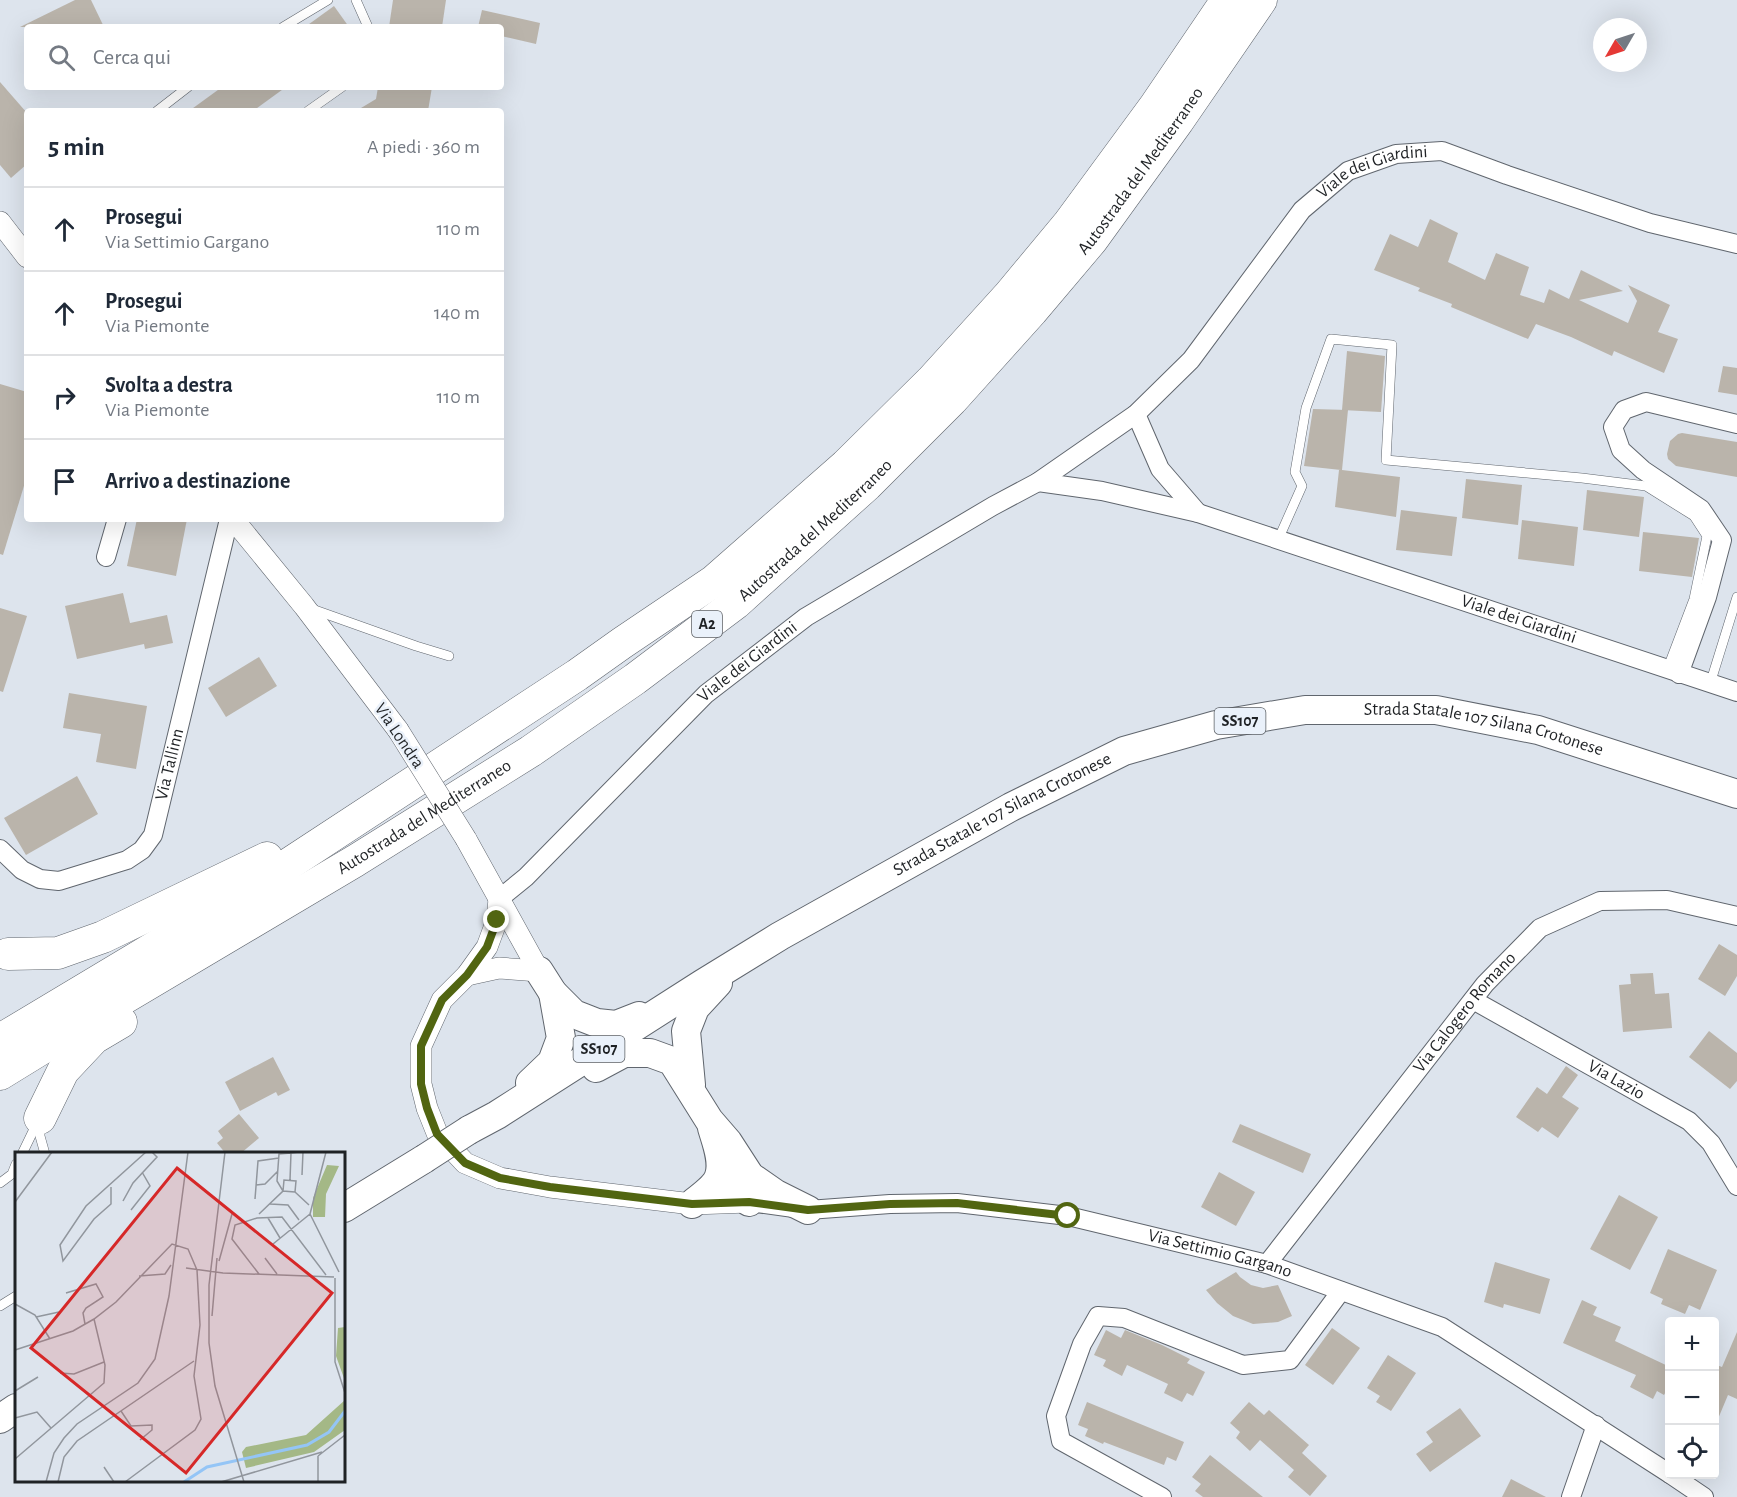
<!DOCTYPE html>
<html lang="it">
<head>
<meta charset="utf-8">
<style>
	:root { --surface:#fff; --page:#f6f6f7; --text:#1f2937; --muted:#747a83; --line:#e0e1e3 }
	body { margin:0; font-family:"Alegreya Sans",sans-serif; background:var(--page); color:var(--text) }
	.controls { position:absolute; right:18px; bottom:18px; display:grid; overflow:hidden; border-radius:6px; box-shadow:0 6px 24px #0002 }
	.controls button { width:54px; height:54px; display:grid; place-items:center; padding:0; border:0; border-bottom:2px solid var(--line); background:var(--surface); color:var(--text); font:30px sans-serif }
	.compass { position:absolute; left:1593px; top:18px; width:54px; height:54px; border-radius:50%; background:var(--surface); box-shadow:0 6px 24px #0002; rotate:231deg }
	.stop { position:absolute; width:18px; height:18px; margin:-14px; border:4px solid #516511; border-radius:50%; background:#fff }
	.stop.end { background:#516511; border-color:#fff; box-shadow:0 2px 6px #0008 }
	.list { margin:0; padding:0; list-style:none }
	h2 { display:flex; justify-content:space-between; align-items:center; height:78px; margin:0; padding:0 24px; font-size:26px }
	h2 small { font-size:20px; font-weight:400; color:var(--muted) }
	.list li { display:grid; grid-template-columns:39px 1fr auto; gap:18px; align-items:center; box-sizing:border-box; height:84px; padding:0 24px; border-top:2px solid var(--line) }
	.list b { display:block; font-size:22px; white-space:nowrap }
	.list p { margin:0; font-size:20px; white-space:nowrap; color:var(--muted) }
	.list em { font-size:20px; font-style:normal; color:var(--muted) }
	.icon { flex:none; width:33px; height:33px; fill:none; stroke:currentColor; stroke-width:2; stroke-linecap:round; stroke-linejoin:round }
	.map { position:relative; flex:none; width:1737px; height:1497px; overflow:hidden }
	.search { position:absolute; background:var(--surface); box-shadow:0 6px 24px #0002; left:24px; top:24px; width:480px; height:66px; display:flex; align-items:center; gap:15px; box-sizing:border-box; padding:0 21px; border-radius:6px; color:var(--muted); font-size:22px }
	.panel { position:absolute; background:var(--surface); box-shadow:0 6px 24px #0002; left:24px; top:108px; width:480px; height:414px; border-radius:6px }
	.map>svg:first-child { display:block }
</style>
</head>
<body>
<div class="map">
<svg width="1737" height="1497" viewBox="0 0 1737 1497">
	<rect width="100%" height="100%" fill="#dde4ed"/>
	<g fill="#bab4ab">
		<polygon points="75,0 91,0 104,27 20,27"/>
		<polygon points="393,0 446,0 442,27 389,27"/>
		<polygon points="334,6 349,27 305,27"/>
		<polygon points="482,10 540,23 536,44 501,36 501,27 478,27"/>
		<polygon points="0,82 27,113 27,164 11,178 0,165"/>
		<polygon points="222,87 286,87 253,111 189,111"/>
		<polygon points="378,87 432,87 428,111 356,111 376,99"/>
		<polygon points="1430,219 1458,233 1448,262 1485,280 1496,253 1529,267 1520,295 1544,303 1549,289 1569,299 1581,270 1623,291 1579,300 1628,323 1637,301 1628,285 1670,305 1658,332 1678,339 1664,373 1614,351 1612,356 1571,337 1536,324 1528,339 1451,307 1452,304 1418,291 1420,288 1374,270 1390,234 1418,247"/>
		<polygon points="1347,351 1385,356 1381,412 1342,410"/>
		<polygon points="1723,366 1737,368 1737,395 1718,392"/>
		<polygon points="0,384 27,392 27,476 3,555 0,554"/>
		<polygon points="1313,409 1348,410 1342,470 1400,477 1396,517 1335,507 1339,470 1341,470 1304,466"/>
		<polygon points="1682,433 1737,442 1737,477 1676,466 1668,459 1667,454 1670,441 1678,434"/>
		<polygon points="1466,479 1522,485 1518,525 1462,518"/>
		<polygon points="1587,490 1644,497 1639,537 1583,530"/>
		<polygon points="1401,510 1457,517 1452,556 1396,550"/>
		<polygon points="137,519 187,519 176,576 127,566"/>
		<polygon points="1522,520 1578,527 1574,566 1518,559"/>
		<polygon points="1643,532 1699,538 1692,577 1639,571"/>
		<polygon points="123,593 130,623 167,615 173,643 145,649 144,644 77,659 65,606"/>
		<polygon points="0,608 27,616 3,692 0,691"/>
		<polygon points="259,657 277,686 226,717 208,688"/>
		<polygon points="69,693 147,706 136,769 96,762 101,734 63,728"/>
		<polygon points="77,776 98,814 26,855 4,818"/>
		<polygon points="1719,944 1737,955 1737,976 1725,996 1698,979"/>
		<polygon points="1653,973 1655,994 1669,993 1672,1028 1623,1032 1619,985 1631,984 1630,974"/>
		<polygon points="1709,1031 1737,1053 1737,1081 1730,1089 1689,1057"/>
		<polygon points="273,1057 290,1090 278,1096 276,1092 240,1111 225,1082"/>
		<polygon points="1566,1066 1578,1075 1562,1097 1579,1108 1558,1138 1542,1127 1538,1132 1516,1117 1537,1087 1547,1094"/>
		<polygon points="239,1114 259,1138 240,1154 226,1154 217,1143 223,1138 218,1131"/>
		<polygon points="1240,1124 1311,1154 1303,1173 1232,1142"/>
		<polygon points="1219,1172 1255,1192 1236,1226 1201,1207"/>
		<polygon points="1619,1195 1658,1217 1630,1270 1590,1249"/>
		<polygon points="1668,1249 1717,1270 1700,1310 1689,1305 1685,1314 1661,1304 1663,1299 1650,1293"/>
		<polygon points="1495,1262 1550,1279 1540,1314 1504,1304 1503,1308 1484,1302"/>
		<polygon points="1236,1272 1240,1277 1251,1285 1263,1288 1278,1285 1292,1316 1278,1322 1253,1324 1233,1316 1217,1303 1206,1290"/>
		<polygon points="1582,1300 1597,1307 1593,1315 1621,1327 1615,1341 1670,1367 1670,1384 1664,1395 1657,1391 1653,1399 1630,1387 1636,1375 1563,1343"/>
		<polygon points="1332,1328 1360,1348 1333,1385 1305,1365"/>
		<polygon points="1106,1330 1121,1338 1125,1330 1162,1345 1190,1359 1187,1363 1205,1372 1193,1396 1187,1393 1182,1402 1164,1393 1168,1384 1127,1365 1122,1376 1103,1366 1106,1360 1094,1355"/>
		<polygon points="1737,1332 1737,1399 1728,1395 1715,1426 1714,1364 1722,1367"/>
		<polygon points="1388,1355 1416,1373 1391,1411 1376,1402 1380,1396 1367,1388"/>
		<polygon points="1087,1402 1184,1442 1176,1461 1167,1457 1164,1465 1104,1442 1103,1444 1085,1436 1088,1429 1078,1425"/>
		<polygon points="1249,1402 1264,1415 1269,1410 1309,1445 1302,1453 1327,1476 1310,1496 1288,1477 1294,1470 1260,1440 1250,1451 1236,1438 1240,1432 1230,1423"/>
		<polygon points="1460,1408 1481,1436 1430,1472 1416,1454 1433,1442 1426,1432"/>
		<polygon points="1210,1455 1263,1497 1203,1497 1195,1491 1201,1484 1192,1477"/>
		<polygon points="1511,1479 1546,1497 1502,1497"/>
	</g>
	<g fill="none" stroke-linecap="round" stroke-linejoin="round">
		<defs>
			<g id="service">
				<polyline points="356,0 368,27"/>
				<polyline points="283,27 328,0"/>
				<polyline points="157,111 188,87"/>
				<polyline points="308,111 342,87"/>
				<polyline points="1278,540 1302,486 1295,472 1306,408 1331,339 1392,345 1386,460 1582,478 1646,486 1694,516 1707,536 1694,599 1667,670"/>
				<polyline points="312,609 416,646 449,656"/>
				<polyline points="1710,684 1737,597"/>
				<polyline points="40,1124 40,1136 45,1154"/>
				<polyline points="22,1154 37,1123"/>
				<polyline points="0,1183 12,1174 16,1164"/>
				<polyline points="0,1306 16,1296"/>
			</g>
			<g id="minor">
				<polyline points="1136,414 1160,469 1198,513"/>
				<path id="s1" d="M1038,482L1102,491L1198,513L1737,692"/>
				<polyline points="106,557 117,519"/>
				<polyline points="1679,674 1707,597 1722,540 1701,509 1643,470 1621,450 1613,427 1624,410 1646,402 1737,424"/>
				<path id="s2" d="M0,849L22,870L40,879L59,881L127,860L142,850L153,835L229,519"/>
				<path id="s3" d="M499,899L526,877L706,694L806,617L993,506L1038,482L1136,414L1191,360L1302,210L1348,171L1396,154L1442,151L1507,175L1650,223L1737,244"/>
				<path id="s4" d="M1473,1000L1689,1121L1711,1143L1737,1186"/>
				<path id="s5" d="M749,1202L808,1210L890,1204L957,1203L1068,1216L1267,1264L1442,1327L1670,1474"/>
				<path id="s6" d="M1267,1264L1485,984L1540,928L1600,901L1667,900L1737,916"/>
				<polyline points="1670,1474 1704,1497"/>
				<polyline points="1162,1497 1061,1441 1056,1416 1082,1344 1098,1316 1124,1318 1243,1365 1290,1360 1341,1291"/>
				<polyline points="1571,1497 1596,1425"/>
			</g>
			<g id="tertiary">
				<polyline points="0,222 27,257"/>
				<polyline points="233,519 304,606 398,730"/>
				<polyline points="466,839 539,971"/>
				<polyline points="499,899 497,920 487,947 467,975 442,1000 421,1046 421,1084 427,1108 437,1133 465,1163 500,1178 550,1187 692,1204 749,1202"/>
				<polyline points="467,975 499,968 539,971"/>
			</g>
			<g id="trunk">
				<polyline points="539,971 553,993 574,1014 597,1023 616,1025 639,1016"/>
				<polyline points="596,1068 624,1053 650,1053 672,1061 709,1120 728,1142 750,1176 776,1194 808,1210"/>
				<polyline points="530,1083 552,1062 561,1038 553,993"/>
				<polyline points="691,1085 686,1031 695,1008 718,983"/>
				<path id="s7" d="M469,1130L497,1115L702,984L780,936L1011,807L1124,751L1216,725L1305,710H1436L1538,730L1737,794"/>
				<path d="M720,1154C727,1173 732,1189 749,1202L752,1190L750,1176"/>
				<path d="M692,1204C700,1197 716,1187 719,1176C724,1161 716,1142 712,1128"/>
				<polyline points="344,1208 424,1159"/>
				<polyline points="0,1419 16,1408"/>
			</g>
			<g id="motorway">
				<polyline points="8,954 58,953 103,937 267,858"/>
				<polyline points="0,1040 237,898 577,675 622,643 714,581 846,465 931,381 1010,294 1069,223 1155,106 1227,0"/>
				<path id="s8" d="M0,1074L109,1007L355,861L531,751L635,679L736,603L867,485L952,400L1032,311L1092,240L1178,121L1261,0"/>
				<polyline points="40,1118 63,1071 94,1038 121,1022"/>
			</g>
		</defs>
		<use href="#service" stroke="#60666e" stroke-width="10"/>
		<use href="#minor" stroke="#60666e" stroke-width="20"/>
		<use href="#tertiary" stroke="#60666e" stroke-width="22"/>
		<use href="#trunk" stroke="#60666e" stroke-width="30"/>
		<use href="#motorway" stroke="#60666e" stroke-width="33"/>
		<use href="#service" stroke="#fff" stroke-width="9"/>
		<use href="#minor" stroke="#fff" stroke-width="18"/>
		<use href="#tertiary" stroke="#fff" stroke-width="21"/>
		<use href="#trunk" stroke="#fff" stroke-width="28"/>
		<use href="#motorway" stroke="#fff" stroke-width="32"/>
		<defs>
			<polyline id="tertiary-bridge" points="398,730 466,839"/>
			<polyline id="trunk-bridge" points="424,1159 469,1130"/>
		</defs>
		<use href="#tertiary-bridge" stroke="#60666e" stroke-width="22" stroke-linecap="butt"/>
		<use href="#trunk-bridge" stroke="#60666e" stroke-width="30" stroke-linecap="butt"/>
		<use href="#tertiary-bridge" stroke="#fff" stroke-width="21"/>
		<use href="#trunk-bridge" stroke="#fff" stroke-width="28"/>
	</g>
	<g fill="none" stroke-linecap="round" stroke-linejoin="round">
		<polyline stroke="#516511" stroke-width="8" points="497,920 487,947 467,975 442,1000 421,1046 421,1084 427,1108 437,1134 465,1163 500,1178 550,1187 692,1204 749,1202 808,1210 890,1204 957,1203 1068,1216"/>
	</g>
	<g text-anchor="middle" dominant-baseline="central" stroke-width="5" stroke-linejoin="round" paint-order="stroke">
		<g fill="#eaf1fa" stroke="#5c6065" stroke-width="1.5">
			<rect x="692" y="611" width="30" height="26" rx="4.5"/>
			<rect x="1214.5" y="708" width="51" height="26" rx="4.5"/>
			<rect x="573.5" y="1036" width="51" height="26" rx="4.5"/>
		</g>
		<g font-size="16" font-weight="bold" fill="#1f2225">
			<text x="707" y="624">A2</text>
			<text x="1240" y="721">SS107</text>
			<text x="599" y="1049">SS107</text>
		</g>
		<g font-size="18" fill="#1f2225" stroke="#eaf1fa">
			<text stroke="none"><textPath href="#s8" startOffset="1468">Autostrada del Mediterraneo</textPath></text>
			<text stroke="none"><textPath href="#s3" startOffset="1152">Viale dei Giardini</textPath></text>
			<text stroke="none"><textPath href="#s8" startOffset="982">Autostrada del Mediterraneo</textPath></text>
			<text stroke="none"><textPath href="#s1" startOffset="501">Viale dei Giardini</textPath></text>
			<text stroke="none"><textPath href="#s3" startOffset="344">Viale dei Giardini</textPath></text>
			<text stroke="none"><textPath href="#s7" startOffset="1124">Strada Statale 107 Silana Crotonese</textPath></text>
			<text transform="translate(399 736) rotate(56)">Via Londra</text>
			<text stroke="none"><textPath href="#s2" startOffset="250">Via Tallinn</textPath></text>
			<text stroke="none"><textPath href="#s7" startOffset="620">Strada Statale 107 Silana Crotonese</textPath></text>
			<text stroke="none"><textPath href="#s8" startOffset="496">Autostrada del Mediterraneo</textPath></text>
			<text stroke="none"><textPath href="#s6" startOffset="320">Via Calogero Romano</textPath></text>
			<text stroke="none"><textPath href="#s4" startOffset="164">Via Lazio</textPath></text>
			<text stroke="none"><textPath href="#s5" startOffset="477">Via Settimio Gargano</textPath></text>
		</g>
	</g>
	<g transform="translate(15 1152)">
		<rect width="330" height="330" fill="#dde4ed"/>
		<path d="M312,13L324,14L311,42L310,65H298V46ZM330,175V229L321,204L323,176ZM330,248V278L299,300L231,316L227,300L231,295L291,283Z" fill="#a4b886"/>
		<path fill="none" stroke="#94c5f6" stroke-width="3" d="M169,330L192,315L292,293L314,280L330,259"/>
		<path fill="none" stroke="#91969d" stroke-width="1.5" d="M210,0L194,133V191L200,234L229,330M311,0L295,62L324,120M287,23L288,0M275,28L276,1L284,0M241,33L250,32L263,19M96,35V52L79,67L48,109L45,93L71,54L131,0M280,40L268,39L269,28L281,29L280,40L294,53M240,47L243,9L264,6M108,49L118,31L142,5L137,0M0,50L37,0M255,52L273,53L284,68M116,58L135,34L127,20M244,62L268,39L262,29L264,2L276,1M253,66L265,86M258,92L295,62M250,106L262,122M204,109L217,62M171,116L208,121L319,125M244,122L217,87L220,73L242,66L267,65L311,123M124,124L150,122L156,113M320,126V210L330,241M51,141L81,132L88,145L71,156L68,161L70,172M0,152L20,163L35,187M197,164L202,106M21,165L44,160M0,198L58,179L79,167L101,150L157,92L173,97L182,118M45,221L59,222L89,210M0,239L23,225M106,259L116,274L137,273V278L125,288M0,266L22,260L36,276M303,304L330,283M0,307L89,231L90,213L79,167M89,315L99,330M31,330L39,301L49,286L62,272L123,231L140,207L154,144L173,0M43,330L49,305L62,289L179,209M110,330L180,278L186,267L179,224L185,173L182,118M206,330L307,300M303,330V304"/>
		<path fill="#d62828" fill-opacity="0.15" stroke="#d62828" stroke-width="3" d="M162,16L317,141L171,321L16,196Z"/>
		<rect width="330" height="330" fill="none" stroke="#1f2225" stroke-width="3"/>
	</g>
</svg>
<div class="controls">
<button>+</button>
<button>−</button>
<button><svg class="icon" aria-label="locate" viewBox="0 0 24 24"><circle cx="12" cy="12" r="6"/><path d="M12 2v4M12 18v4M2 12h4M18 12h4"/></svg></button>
</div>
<svg class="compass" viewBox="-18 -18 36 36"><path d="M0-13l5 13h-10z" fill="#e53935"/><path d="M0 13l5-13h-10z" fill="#747a83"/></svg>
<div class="stop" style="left:1068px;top:1216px"></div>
<div class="stop end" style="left:497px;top:920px"></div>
<div class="search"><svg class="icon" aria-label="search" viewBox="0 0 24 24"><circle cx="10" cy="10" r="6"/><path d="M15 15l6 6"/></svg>Cerca qui</div>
<section class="panel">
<h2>5 min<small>A piedi · 360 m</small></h2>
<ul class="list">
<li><svg class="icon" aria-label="ahead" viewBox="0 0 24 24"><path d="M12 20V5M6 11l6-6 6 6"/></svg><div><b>Prosegui</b><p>Via Settimio Gargano</p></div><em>110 m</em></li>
<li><svg class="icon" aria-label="ahead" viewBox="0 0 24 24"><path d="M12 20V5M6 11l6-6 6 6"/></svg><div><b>Prosegui</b><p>Via Piemonte</p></div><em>140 m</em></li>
<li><svg class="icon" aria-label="right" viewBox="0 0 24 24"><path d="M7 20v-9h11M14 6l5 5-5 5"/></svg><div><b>Svolta a destra</b><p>Via Piemonte</p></div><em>110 m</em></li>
<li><svg class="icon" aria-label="arrive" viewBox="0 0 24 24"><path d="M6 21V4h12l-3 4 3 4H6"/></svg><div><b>Arrivo a destinazione</b></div></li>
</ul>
</section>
</div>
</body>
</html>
